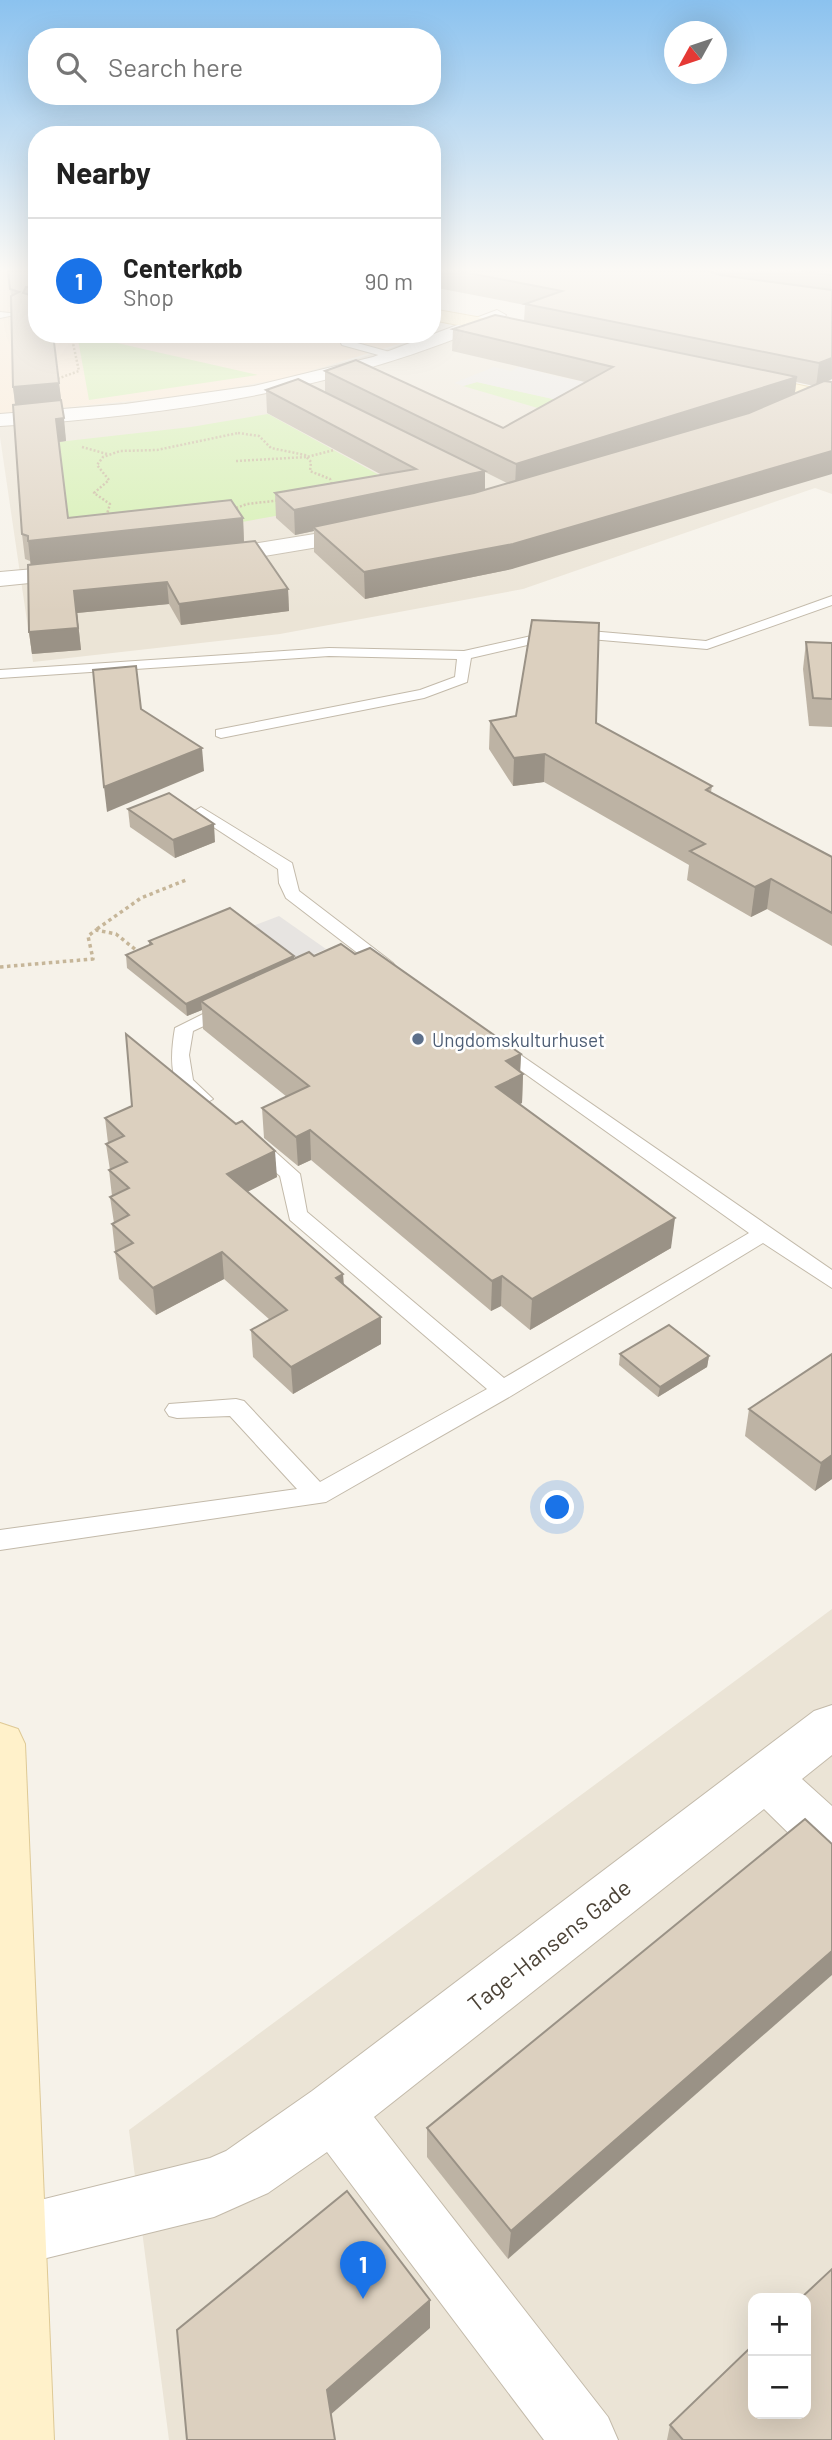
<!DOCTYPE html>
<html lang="en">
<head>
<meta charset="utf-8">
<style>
	:root { --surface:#fff; --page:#f6f6f6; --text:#222; --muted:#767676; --line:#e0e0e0; --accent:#1a73e8 }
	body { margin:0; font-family:Barlow,sans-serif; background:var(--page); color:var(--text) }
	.controls { position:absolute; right:21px; bottom:21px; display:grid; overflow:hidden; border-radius:14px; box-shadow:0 7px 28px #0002 }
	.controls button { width:63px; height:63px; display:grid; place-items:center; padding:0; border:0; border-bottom:2px solid var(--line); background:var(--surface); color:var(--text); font:35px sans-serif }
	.compass { position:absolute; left:664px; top:21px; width:63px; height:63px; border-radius:50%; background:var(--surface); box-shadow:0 7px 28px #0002; rotate:230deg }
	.you { position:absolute; left:558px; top:1508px; width:24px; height:24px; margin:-18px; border:5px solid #fff; border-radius:50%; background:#1a73e8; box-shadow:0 0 0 10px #1a73e833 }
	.badge { display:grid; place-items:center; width:46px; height:46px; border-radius:50%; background:var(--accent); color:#fff; font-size:23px; font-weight:700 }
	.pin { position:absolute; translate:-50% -58px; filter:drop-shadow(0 2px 4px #0008) }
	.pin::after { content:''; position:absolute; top:37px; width:24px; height:21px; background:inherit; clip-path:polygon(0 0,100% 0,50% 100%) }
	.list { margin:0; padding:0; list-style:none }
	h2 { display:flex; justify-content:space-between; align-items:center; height:91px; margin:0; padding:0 28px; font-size:30px }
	h2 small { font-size:23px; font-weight:400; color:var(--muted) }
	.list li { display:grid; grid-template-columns:46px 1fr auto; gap:21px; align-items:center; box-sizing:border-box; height:126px; padding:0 28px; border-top:2px solid var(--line) }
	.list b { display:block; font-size:26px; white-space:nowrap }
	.list p { margin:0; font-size:23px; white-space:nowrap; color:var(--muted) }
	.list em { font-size:23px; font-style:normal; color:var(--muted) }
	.icon { flex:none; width:38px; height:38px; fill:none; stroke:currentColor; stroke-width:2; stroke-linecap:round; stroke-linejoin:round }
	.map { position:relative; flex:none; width:832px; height:2440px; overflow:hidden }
	.search { position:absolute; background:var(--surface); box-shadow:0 7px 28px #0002; left:28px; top:28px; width:413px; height:77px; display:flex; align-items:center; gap:18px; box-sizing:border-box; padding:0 24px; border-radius:28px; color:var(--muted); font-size:26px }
	.panel { position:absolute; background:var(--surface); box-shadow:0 7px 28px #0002; left:28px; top:126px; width:413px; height:217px; border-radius:28px }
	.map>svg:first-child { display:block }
</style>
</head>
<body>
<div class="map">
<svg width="832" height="2440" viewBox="0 0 832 2440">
	<rect width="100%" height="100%" fill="#f6f2e9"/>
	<g fill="#ebe4d6" fill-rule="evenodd">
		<polygon points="449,329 832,409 832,494 815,488 523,589 280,634 33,662 0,437 0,414 191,395 359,358"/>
		<path d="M832,1609V2440H169L129,2130ZM753,2298H806V2414H753Z"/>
	</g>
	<polygon fill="#fae8d2" points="0,271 37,271 37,334 432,334 287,378 191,395 0,414"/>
	<g fill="#d2efad">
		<polygon points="77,334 258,375 89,400"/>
		<polygon points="477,382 562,401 575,419 463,386"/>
		<polygon points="268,414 410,492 214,527 71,542 58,442 191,427"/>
	</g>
	<g fill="#e7e4e1">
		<polygon points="520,366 559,377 595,384 562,401 477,382 463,386 454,383 494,367 511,371"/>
		<polygon points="279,916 326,949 300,960 253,926"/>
	</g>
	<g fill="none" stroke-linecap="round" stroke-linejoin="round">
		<defs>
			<g id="lane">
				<polygon points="0,312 19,314 0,318"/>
				<polygon points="148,334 159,334 159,335 154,338"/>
				<polygon points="346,340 397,354 398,356 393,359 342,345 341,343"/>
				<polygon points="832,596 832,605 707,649 578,638 549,640 471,658 467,682 424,698 221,738 216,736 216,730 420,690 455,677 457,659 329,656 0,678 0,670 329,648 464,651 549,632 578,630 706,641"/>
				<polygon points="201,807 292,863 299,891 393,963 396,967 393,971 381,971 286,898 279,883 278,869 195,815 193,812"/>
				<path d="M227,1002L234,1004L236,1008L234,1012L193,1031L189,1055L193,1080L213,1099L203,1105C167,1096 170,1057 175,1028Z"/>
				<polygon points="496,1038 832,1270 832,1288 763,1243 511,1396 326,1502 0,1550 0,1530 297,1489 230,1416 177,1418 169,1416 165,1410 169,1404 236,1399 244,1401 320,1482 487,1389 290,1220 280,1176 247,1147 244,1143 247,1139 261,1139 300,1174 307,1212 504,1378 749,1233 489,1048 487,1044"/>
			</g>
			<g id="street">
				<path d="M497,310L506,315L503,319C343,390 174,415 0,426V414L125,404L254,386L373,357Z"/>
				<polygon points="364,526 372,528 376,533 372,538 210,565 202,563 198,558 202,553 210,551"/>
				<polygon points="80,565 88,567 92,572 88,577 0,586 0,572"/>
				<polygon points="832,1705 832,1755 802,1779 832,1806 832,1863 813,1857 764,1809 374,2117 608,2417 618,2440 544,2440 327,2152 268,2193 214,2217 14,2266 0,2260 0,2210 210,2158 226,2151 312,2091 814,1711"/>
			</g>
			<g id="secondary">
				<polygon points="432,309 526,326 535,332 526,338 432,320"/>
				<polygon points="743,373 832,392 832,404 736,383 733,379 736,375"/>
				<polygon points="0,1723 18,1729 25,1744 54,2440 0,2440"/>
			</g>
		</defs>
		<use href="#lane" stroke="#c3baaa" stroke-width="2"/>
		<use href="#street" stroke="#c3baaa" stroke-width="2"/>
		<use href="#secondary" stroke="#dec995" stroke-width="2"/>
		<g stroke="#c6b699" stroke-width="2.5" stroke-dasharray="2 2" stroke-linecap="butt">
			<polyline points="54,380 79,371 71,334"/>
			<polygon points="238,433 259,436 271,448 305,455 311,462 310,471 330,479 332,485 282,500 247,504 211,517 162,515 122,520 107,514 110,504 94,493 109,480 97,465 103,457 120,451 157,450"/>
			<polyline points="82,447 107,454"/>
			<polyline points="236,461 307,457 334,450"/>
		</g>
		<g stroke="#c6b699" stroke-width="3.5" stroke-dasharray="3.5 3.5" stroke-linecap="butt">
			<polyline points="97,929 141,898 186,880"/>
			<polyline points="0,967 93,959 88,936 96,930 116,934 141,954"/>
		</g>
		<use href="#lane" fill="#fff" fill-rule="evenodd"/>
		<use href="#street" fill="#fff" fill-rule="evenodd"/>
		<use href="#secondary" fill="#fff1ca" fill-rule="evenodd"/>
	</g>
	<g fill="#bdb3a4" fill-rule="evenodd">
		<polygon points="8,271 37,271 53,334 66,441 59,442 68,518 243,518 244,542 288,589 289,611 181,625 169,604 77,613 81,650 32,654 29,632 31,565 30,561 25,559 22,534 15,405 13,387 11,296"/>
		<path d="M432,271H832V379L512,569L365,599L314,552V531L295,535L276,518L275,493L382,475L267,413L266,390L325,392V371L503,428L585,382L452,351L453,329L524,321L525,305L432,287ZM796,382L814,386L795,393ZM485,472L507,483L485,490Z"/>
		<polygon points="806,642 832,643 832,727 809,726 803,669"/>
		<polygon points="490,721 596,723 712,786 711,792 832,857 832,946 767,909 751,917 687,880 689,865 544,782 513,786 489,749"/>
		<polygon points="128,809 215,842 175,858 130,827"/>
		<polygon points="149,941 294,959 314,956 355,954 521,1054 520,1071 523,1074 522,1103 519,1104 671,1248 530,1330 501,1306 491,1311 311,1160 298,1166 264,1138 262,1108 287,1097 203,1029 202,1010 187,1016 127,968 126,955 149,946"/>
		<polygon points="105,1118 277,1177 247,1192 343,1274 344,1285 381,1317 381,1344 293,1394 253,1357 251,1330 270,1320 224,1279 156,1315 119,1279 115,1252 116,1252 115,1251 112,1224 114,1223 110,1197 112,1196 109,1170 110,1170 106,1144 108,1143"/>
		<polygon points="620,1354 709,1356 707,1367 658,1397 619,1365"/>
		<polygon points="832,1354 832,1479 815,1491 745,1436 749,1409"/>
		<polygon points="832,1844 508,2259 427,2157 427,2128"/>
		<polygon points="670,2425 832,2440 667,2440"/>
	</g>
	<g fill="#9a9286">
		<polygon points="832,358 832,379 816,386 819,363"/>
		<polygon points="797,377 794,399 515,487 516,464"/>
		<polygon points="59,383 62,406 16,410 13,387"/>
		<polygon points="64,418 66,441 59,442 56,419"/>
		<polygon points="832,451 832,474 512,569 365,599 364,572"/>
		<polygon points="485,471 485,495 313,527 314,531 295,535 294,510"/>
		<polygon points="243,518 244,543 31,567 28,541"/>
		<polygon points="167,582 169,604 77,613 81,650 32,654 29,632 74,591"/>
		<polygon points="288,589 289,611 181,625 179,604"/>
		<polygon points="202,748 204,771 107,812 104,787"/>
		<polygon points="545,754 544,782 513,786 514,758"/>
		<polygon points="214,824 215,842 175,858 173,840"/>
		<polygon points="771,879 767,909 751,917 755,887"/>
		<polygon points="294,956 294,968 201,1001 202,1010 187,1016 186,1004"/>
		<polygon points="521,1054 520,1075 523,1074 522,1103 495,1117 496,1087 506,1061"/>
		<polygon points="310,1130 311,1160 298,1166 296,1137"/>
		<polygon points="275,1151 277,1177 229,1201 227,1174"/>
		<polygon points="675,1218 671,1248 530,1330 532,1299"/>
		<polygon points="222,1252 224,1279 156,1315 153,1288"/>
		<polygon points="343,1274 344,1301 336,1278"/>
		<polygon points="502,1276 501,1306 491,1311 492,1281"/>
		<polygon points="381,1317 381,1344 293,1394 291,1367"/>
		<polygon points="709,1356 707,1367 658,1397 660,1387"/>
		<polygon points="832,1455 832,1479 815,1491 821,1463"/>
		<polygon points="832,1951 832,1975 508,2259 511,2231"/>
		<polygon points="430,2300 430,2328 329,2416 327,2390"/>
	</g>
	<g fill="#dcd0bf" stroke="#9a9286" stroke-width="2" fill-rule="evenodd">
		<path d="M8,271H37V334H53L59,383L13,387L11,296L19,292L10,289ZM26,287H36V297L23,293Z"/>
		<polygon points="458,271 709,271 720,275 832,290 832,358 819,363 525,304 562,291"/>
		<polygon points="801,271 832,271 832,275"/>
		<polygon points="495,315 797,377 516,464 325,371 356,360 503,428 613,367 453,329"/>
		<polygon points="298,379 485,471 294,510 275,493 416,469 266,390"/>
		<polygon points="824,381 832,382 832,451 513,544 364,572 313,527 474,493 749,413"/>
		<polygon points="61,400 64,418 56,419 68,518 231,500 243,518 28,541 28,536 22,534 13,405"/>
		<polygon points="255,541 288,589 179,604 167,582 74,591 78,628 29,632 28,565"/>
		<polygon points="532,620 599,623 596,723 712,786 706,790 832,857 832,913 771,879 755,887 690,851 705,844 545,754 514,758 490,721 516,716"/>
		<polygon points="806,642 832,643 832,699 813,698"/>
		<polygon points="136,666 141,709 202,748 104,787 93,670"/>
		<polygon points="169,793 214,824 173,840 128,809"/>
		<polygon points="230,908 294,956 186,1004 126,955 152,944 149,941"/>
		<polygon points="341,944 355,954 370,948 521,1054 506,1061 523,1074 496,1087 675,1218 532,1299 502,1276 492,1281 310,1130 296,1137 262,1108 309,1086 201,1001 309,952 314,956"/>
		<polygon points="126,1034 236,1124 242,1121 275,1151 227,1174 343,1274 336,1278 381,1317 291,1367 251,1330 287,1310 222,1252 153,1288 115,1252 133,1243 112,1224 129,1215 110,1197 129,1188 109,1170 127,1162 106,1144 124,1136 105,1118 132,1106"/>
		<polygon points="669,1325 709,1356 660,1387 620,1354"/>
		<polygon points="832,1354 832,1455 821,1463 749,1409"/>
		<polygon points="805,1819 832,1844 832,1951 511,2231 427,2128"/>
		<polygon points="347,2191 430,2300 327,2390 335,2440 187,2440 177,2330"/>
		<polygon points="832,2269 832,2440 683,2440 670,2425 753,2345 753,2414 806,2414 806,2298 801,2298"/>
	</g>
	<linearGradient id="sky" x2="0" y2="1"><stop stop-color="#8bc2ef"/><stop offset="0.44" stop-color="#fbf9f5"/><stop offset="1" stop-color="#fbf9f5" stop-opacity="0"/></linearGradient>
	<rect width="832" height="612" fill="url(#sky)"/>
	<circle fill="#5c6f8a" stroke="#fff" stroke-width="2.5" cx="418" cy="1039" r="7"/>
	<g text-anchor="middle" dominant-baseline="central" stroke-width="5" stroke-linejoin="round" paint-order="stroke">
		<g font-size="19" fill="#4e5e75" stroke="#fff" text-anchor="start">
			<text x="432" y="1039">Ungdomskulturhuset</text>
		</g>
		<g font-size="23" fill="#4b4236" stroke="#fff">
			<text transform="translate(549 1945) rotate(-38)">Tage-Hansens Gade</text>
		</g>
	</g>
</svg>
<div class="controls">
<button>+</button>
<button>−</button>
</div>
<svg class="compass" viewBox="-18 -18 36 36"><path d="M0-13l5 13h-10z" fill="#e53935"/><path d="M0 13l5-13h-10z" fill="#767676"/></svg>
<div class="you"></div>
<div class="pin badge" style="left:363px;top:2299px">1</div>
<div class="search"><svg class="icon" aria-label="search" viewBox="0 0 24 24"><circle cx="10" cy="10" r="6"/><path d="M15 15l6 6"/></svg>Search here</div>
<section class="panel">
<h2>Nearby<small></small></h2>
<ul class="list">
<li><span class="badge">1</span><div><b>Centerkøb</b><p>Shop</p></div><em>90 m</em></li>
</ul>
</section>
</div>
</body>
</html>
